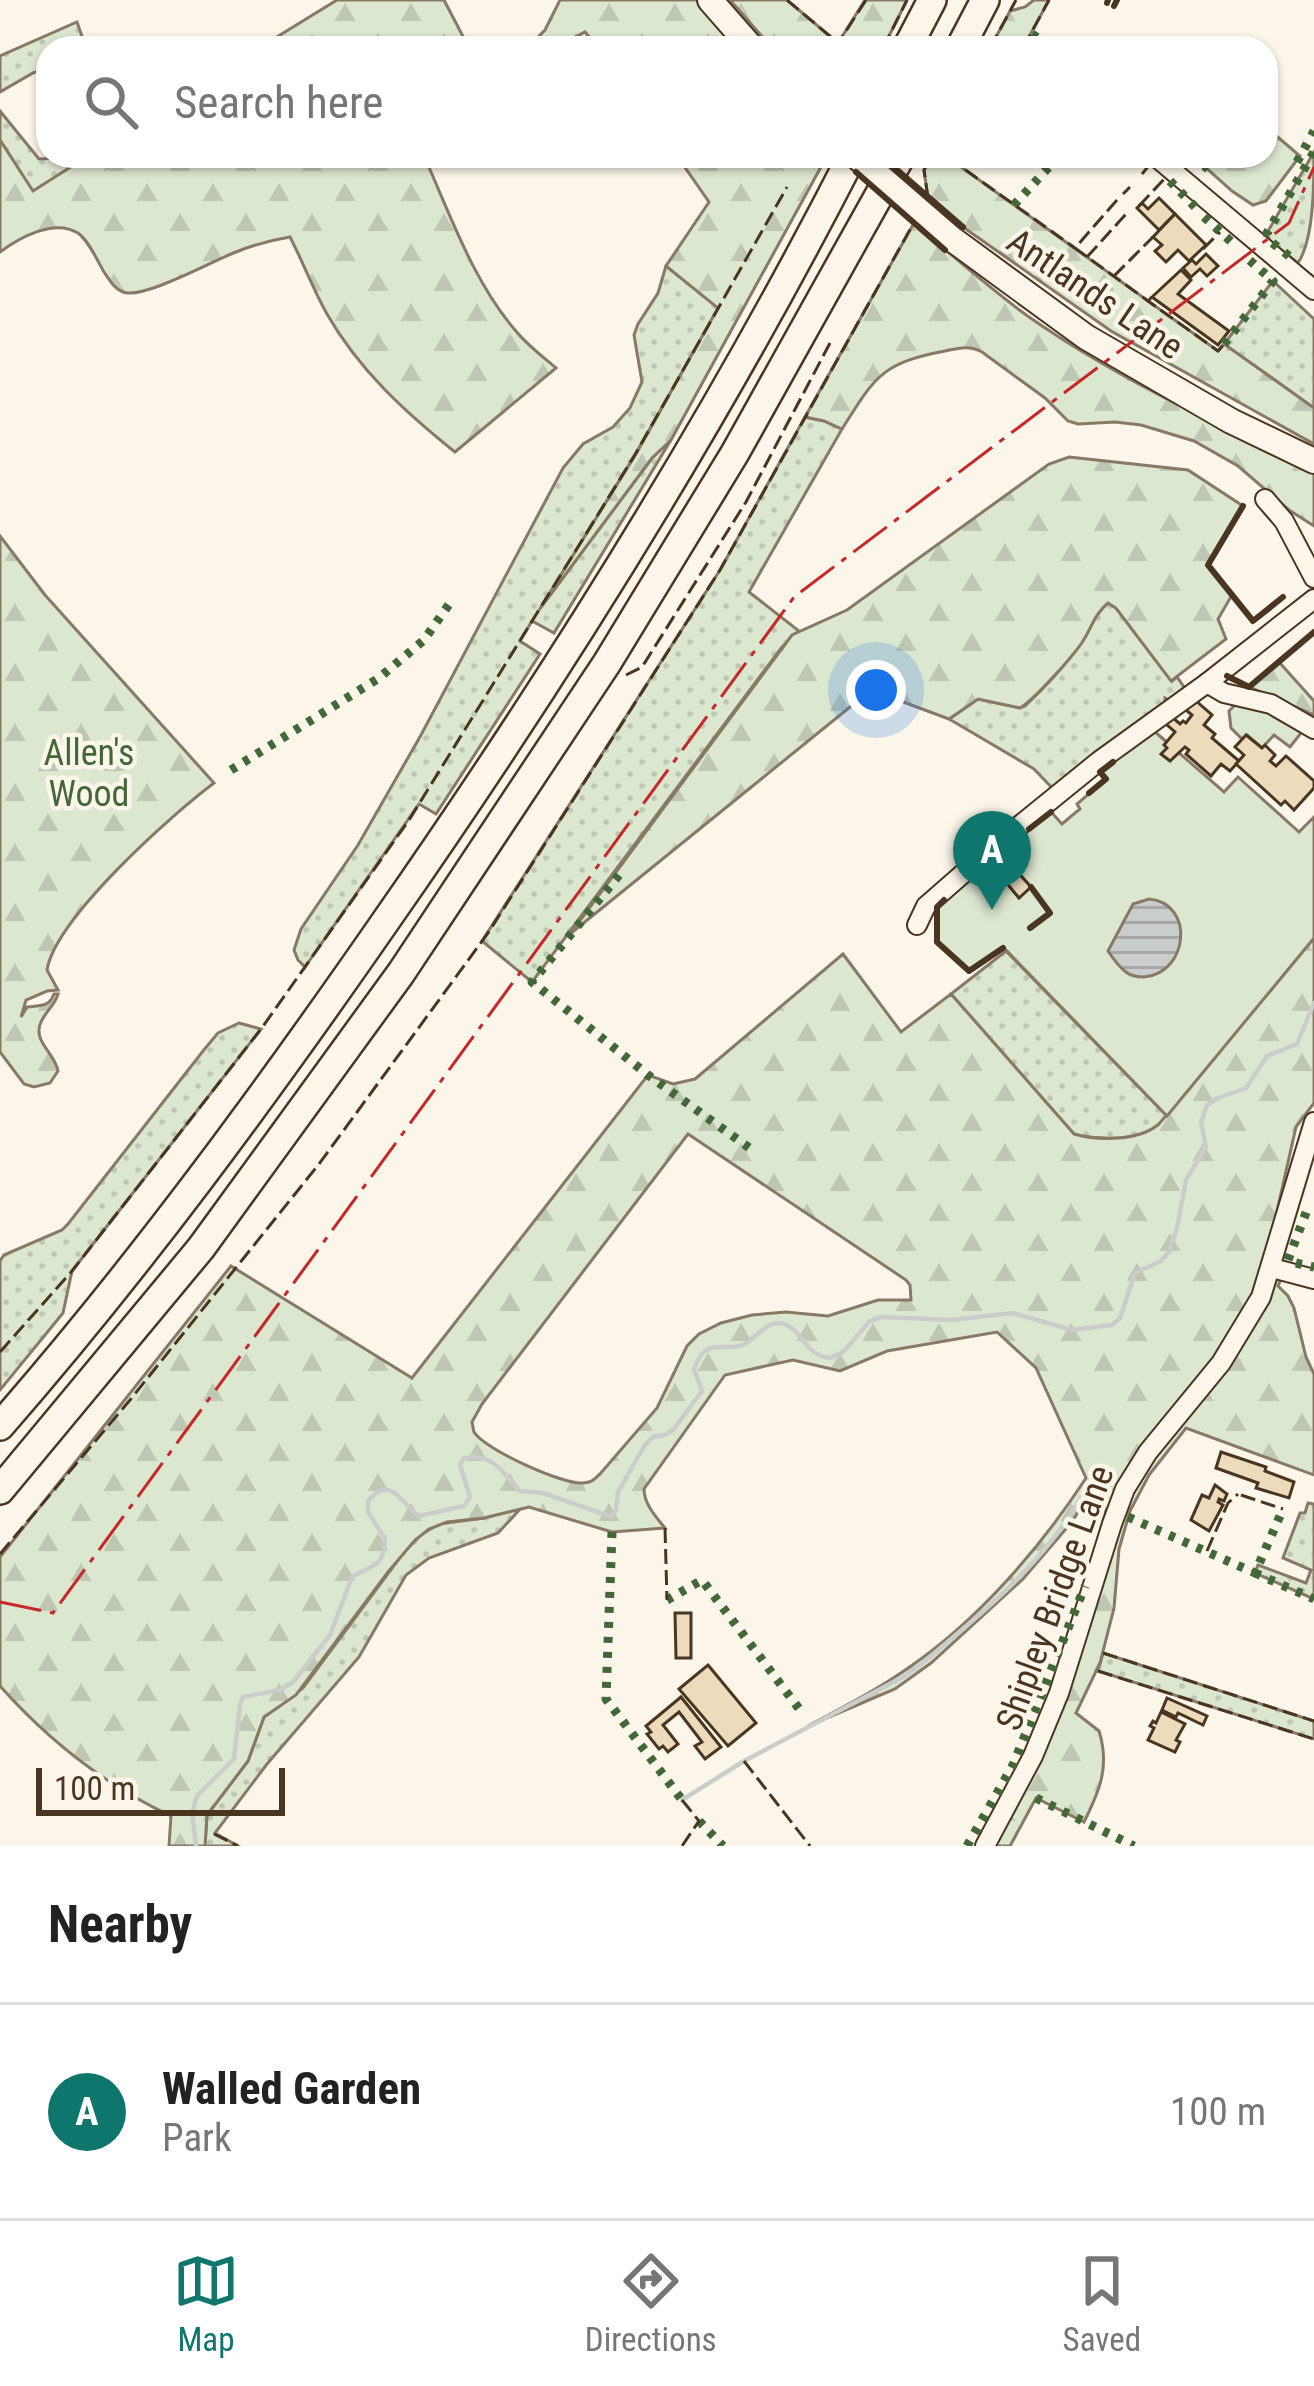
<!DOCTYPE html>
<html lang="en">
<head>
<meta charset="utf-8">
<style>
	:root { --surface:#fff; --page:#f2f2f2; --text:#222; --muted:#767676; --line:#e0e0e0; --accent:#0f766e }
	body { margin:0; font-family:"Roboto Condensed",sans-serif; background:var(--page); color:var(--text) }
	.scale { position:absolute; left:36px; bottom:30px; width:249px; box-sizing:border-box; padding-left:12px; border:6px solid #4a3520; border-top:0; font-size:33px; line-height:42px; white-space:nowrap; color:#4a3520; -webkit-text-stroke:9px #fbf6e9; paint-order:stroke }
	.you { position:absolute; left:876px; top:690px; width:42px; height:42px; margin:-30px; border:9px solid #fff; border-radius:50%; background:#1a73e8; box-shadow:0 0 0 18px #1a73e833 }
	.badge { display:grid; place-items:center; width:78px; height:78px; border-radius:50%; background:var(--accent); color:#fff; font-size:39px; font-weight:700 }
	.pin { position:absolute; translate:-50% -99px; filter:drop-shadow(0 3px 6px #0008) }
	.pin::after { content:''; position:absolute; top:63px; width:42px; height:36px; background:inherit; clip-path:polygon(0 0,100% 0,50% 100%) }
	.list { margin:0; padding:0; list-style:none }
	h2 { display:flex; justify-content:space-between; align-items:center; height:156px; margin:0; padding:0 48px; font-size:51px }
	h2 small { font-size:39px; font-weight:400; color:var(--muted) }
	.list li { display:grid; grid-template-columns:78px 1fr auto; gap:36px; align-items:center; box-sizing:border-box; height:216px; padding:0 48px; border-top:3px solid var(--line) }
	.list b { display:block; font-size:45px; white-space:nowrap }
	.list p { margin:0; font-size:39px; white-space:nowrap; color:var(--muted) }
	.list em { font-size:39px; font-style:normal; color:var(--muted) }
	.icon { flex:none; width:66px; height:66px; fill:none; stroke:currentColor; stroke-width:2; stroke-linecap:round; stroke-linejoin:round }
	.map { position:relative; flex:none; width:1314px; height:1846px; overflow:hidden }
	.search { position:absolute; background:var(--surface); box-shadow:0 3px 9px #0004; left:36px; right:36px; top:36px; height:132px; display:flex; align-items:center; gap:30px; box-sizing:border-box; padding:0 42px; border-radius:36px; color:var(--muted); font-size:45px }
	.sheet { height:372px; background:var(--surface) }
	nav { display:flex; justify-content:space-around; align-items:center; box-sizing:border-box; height:168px; border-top:3px solid var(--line); background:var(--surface); font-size:33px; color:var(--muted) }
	nav a { display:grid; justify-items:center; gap:6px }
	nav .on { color:var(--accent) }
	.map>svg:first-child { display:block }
</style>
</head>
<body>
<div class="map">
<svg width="1314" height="1846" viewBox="0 0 1314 1846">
	<defs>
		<pattern id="grass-dots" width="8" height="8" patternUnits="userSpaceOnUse" patternTransform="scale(3)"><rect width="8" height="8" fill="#dce7d0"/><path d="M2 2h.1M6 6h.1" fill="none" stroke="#bec7b2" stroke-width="1.8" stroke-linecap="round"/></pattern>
		<pattern id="forest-firs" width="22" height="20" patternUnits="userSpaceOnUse" patternTransform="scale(3)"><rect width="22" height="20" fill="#dce7d0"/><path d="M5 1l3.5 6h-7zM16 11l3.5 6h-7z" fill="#bec7b2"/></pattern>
		<pattern id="water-rules" width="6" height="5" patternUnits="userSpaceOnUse" patternTransform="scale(3)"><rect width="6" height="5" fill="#c9cecd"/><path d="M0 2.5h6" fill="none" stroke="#a5a8a6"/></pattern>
	</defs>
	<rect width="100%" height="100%" fill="#fbf6e9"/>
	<g fill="url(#grass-dots)" stroke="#887966" stroke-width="3">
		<polygon points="77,22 86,48 48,48 48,68 33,73 0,92 0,56"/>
		<polygon points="0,111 39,159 88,156 33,192 0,140"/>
		<path d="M1314,152C1314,184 1314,239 1298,263L1270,241L1267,233Z"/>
		<polygon points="666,266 719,308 636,453 550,595 652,458 671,440 554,633 532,621 520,641 540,654 436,814 419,804 305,967 298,960 294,950 301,929 358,845 421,735 563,468 583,444 613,427 630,408 642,382 634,335 638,324 658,293"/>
		<polygon points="1273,281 1314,319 1314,408 1224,344"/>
		<polygon points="805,417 824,421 842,429 749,592 799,631 782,647 532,982 482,941 720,570"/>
		<path d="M1108,603L1116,608L1172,681L1177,677L1186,690L1172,702L1165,698V707L1054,790L1034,769L949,719L978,699L1020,708L1025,706C1044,688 1065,666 1080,645C1090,631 1094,614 1108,603Z"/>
		<path d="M1006,951L1167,1116C1160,1123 1153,1132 1144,1135C1128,1140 1089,1139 1074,1134L951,994Z"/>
		<polygon points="239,1023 261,1029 72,1271 63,1313 0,1390 0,1261 4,1255 62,1230 68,1224 203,1051 218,1033"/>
		<polygon points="1308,1503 1314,1504 1314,1599 1255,1573 1258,1565 1306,1583 1311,1570 1283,1558 1300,1513 1305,1513"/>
		<polygon points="522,1507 498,1533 429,1558 406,1575 359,1657 267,1764 215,1833 238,1846 205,1846 207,1815 248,1761 264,1717 303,1688 404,1552 422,1534 439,1524 484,1518"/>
		<polygon points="1103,1653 1314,1721 1314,1739 1098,1671"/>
	</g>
	<g fill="url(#forest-firs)" stroke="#887966" stroke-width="3" fill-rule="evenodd">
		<polygon points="337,0 444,0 469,48 259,48"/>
		<polygon points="560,0 698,0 736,48 598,48 585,32 554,48 527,48 545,30"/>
		<polygon points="730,0 787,0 838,43 865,0 907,0 883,48 772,48"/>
		<polygon points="1034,0 1049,0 1023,48 990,48 1010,11 1025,7"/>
		<polygon points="1266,127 1300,156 1266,201 1253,205 1232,191 1193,156 1266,156"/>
		<path d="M0,140L33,191L88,156H424C450,214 473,281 515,330C527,345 542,356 556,368L455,452C405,412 359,370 327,314C313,289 303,262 290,237C272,240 253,245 236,252C214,260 143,300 123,292C114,289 109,279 104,272C97,260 89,241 78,233C54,218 19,238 0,252Z"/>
		<polygon points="677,156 827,156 671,440 652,458 539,610 636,454 718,308 666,266 709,202"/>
		<polygon points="932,156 956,156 954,162 1218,351 1224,344 1314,408 1314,444 1111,331 963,227 928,198 924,170"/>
		<path d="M914,223C952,255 989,288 1029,317C1118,379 1217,424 1314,471V526L1289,510L1238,466L1194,441L1141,425L1115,422L1078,424L1068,421L1045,398L982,352C969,345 959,348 945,351C881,363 875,377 842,429L824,421L805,417Z"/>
		<path d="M1069,457L1188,470L1243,506L1208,565L1232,595L1218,619L1226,639L1171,681L1116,608L1108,603C1094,614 1091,630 1081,644C1070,659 1034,700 1020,708L978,699L949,719L871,690L570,934L792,635L847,610L1049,464Z"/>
		<path d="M0,536L45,595L214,783C171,815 55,919 47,970L58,990L47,991L26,1000L21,1017L27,1007C39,1005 49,1008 54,994H58C55,1005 46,1011 41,1022C32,1041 55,1053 58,1071L50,1083L34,1087L24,1084L0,1052Z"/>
		<polygon points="1279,662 1314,701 1314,715 1249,687"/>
		<path d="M1314,938V1103L1296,1127L1268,1251L1282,1277L1278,1286L1288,1296L1294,1308L1306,1357L1314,1374V1475L1186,1428L1149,1475L1130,1511L1119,1549L1114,1608L1100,1663L1076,1713L1099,1731C1110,1766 1100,1790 1084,1822L1036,1798L1010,1846H991L1040,1750L1106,1510L1093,1489L1071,1523L1023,1579L931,1663L895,1689L808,1726C843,1707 879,1689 911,1666C979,1619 1041,1547 1086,1478L1036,1368L997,1332L887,1351L840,1371L793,1360L725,1375L644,1489C644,1504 656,1517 665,1528L612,1532L529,1507L484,1518L447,1522L429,1529L415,1540L388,1572L296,1695L264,1717L248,1761L207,1815L205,1846H169L171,1816C105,1785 48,1740 0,1686V1557L231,1266L412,1378L648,1075L673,1084L695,1079L843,954L901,1032L951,994L1074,1134C1099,1141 1139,1141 1159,1124ZM688,1134L906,1280L910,1285L911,1300H878L828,1316L786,1312L752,1315L721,1323L699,1334L687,1346L657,1408L600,1474C593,1480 593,1482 583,1483C563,1485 484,1449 474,1432C473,1429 473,1426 472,1422L482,1404Z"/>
	</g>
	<g fill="#dce7d0" stroke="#887966" stroke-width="3">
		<polygon points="1238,702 1255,703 1302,730 1301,733 1290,747 1274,735 1262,748 1247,735 1242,739 1231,728 1229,711"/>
		<polygon points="1154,731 1224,792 1238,777 1299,832 1314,817 1314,938 1167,1116 1004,948 969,971 937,942 937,907 1051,812 1062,824 1080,809 1077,804 1106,779 1100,772"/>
	</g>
	<path fill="url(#water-rules)" stroke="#887966" stroke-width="3" d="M1149,899C1195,903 1189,973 1144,977C1138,977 1131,976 1126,972C1119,967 1112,957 1108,951L1133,904Z"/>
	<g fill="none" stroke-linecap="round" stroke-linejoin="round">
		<g stroke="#c9cecd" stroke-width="4.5">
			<path d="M682,1800L744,1761L903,1677L920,1665C983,1613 1052,1557 1089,1483"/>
			<path d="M196,1846L192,1813L197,1796L234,1759L240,1705L243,1697L280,1690L293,1682L330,1635L352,1577C372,1565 384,1568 385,1539L368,1512V1501C392,1473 402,1505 419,1516L464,1506L470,1497L460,1465L464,1458C495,1453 501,1472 520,1491L543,1493L612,1517L616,1510L618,1492L645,1445L653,1437L664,1435L673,1430L702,1391L694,1369C697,1363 698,1357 704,1352C714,1343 730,1350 742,1345C756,1340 767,1318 784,1324C804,1331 803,1354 830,1358L843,1352L870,1321L882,1317L951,1320L1013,1313L1072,1330L1112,1325L1120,1318L1135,1273L1161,1261L1169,1252L1177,1228L1186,1180L1206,1147L1201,1122L1207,1105L1218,1098L1246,1088L1267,1056L1297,1044L1314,1003"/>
		</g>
	</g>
	<g fill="#ecdcbc" stroke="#4a3520" stroke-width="3">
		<polygon points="1159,198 1175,214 1159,230 1137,208 1142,203 1148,209"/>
		<polygon points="1175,214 1206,245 1189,261 1178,250 1166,262 1155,251 1162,245 1153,237"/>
		<polygon points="1206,254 1218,266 1207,276 1200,269 1191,277 1183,268 1192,260 1196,264"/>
		<polygon points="1181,270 1191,280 1178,294 1229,331 1218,345 1152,297"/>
		<polygon points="1195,700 1212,715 1204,725 1215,734 1212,738 1239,761 1230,771 1221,764 1211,776 1186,754 1189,750 1185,747 1170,761 1161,754 1167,748 1164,745 1175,732 1166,724 1172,717 1180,724 1183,721 1186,723 1192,715 1186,710"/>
		<polygon points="1246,735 1262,748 1265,745 1275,755 1270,761 1276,766 1286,756 1314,781 1314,788 1294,810 1285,801 1281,805 1236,764 1244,755 1235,747"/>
		<polygon points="1014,868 1031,887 1019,898 1005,881 1007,879 1004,876"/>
		<polygon points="1221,1452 1266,1467 1265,1471 1294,1482 1289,1498 1256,1488 1258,1483 1216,1468"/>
		<polygon points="1215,1485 1227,1494 1224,1501 1219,1499 1218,1502 1223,1505 1209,1531 1191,1520 1202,1495 1209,1498"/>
		<polygon points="675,1613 691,1613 691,1658 676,1658"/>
		<polygon points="708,1665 756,1723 728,1746 679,1689"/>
		<polygon points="681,1697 721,1747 705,1759 695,1746 702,1742 679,1712 663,1725 678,1744 668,1752 663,1746 659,1749 647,1734 651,1732 646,1726"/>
		<polygon points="1167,1698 1207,1716 1203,1725 1178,1713 1176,1717 1162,1710"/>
		<polygon points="1161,1712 1185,1724 1176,1740 1180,1742 1175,1752 1148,1740 1154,1728 1150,1726 1153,1721 1156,1723"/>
	</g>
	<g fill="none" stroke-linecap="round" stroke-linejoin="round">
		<defs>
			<g id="minor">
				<polyline points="1155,156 1314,290"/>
				<polyline points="1265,499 1284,521 1314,578"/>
				<polyline points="1207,683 1314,599"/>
				<polyline points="917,925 926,906 998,843 1099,761 1207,683 1224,693 1271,704 1314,729"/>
				<polyline points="1272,1268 1314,1279"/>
				<polyline points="985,1846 1033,1756 1059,1693 1112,1524 1125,1489 1148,1452 1221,1363 1261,1297 1314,1122"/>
			</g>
			<g id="major">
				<polyline points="710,0 752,48"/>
				<polyline points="952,239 1086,337 1231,421 1314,461"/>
			</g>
			<g id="highway">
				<polyline points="907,48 932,0"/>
				<polyline points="960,48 985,0"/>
				<path d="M0,1426C139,1267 265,1095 385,922C556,677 716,422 852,156"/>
				<polyline points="0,1490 201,1248 401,973 607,663 735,453 901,156"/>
			</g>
		</defs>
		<use href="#minor" stroke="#4a3520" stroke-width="22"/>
		<use href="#major" stroke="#4a3520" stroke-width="28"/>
		<use href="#highway" stroke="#4a3520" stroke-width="32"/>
		<use href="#minor" stroke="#fbf6e9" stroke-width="18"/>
		<use href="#major" stroke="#fbf6e9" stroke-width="24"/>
		<use href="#highway" stroke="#fbf6e9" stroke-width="27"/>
		<defs>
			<polyline id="major-bridge" points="856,156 952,239"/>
		</defs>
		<use href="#major-bridge" stroke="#4a3520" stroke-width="28" stroke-linecap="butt"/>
		<use href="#major-bridge" stroke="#fbf6e9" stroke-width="24"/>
		<g stroke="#436837" stroke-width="9" stroke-dasharray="6 9" stroke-linecap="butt">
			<polyline points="1032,34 1052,48"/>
			<polyline points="1193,156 1208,169"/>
			<polyline points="1297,162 1314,131"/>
			<polyline points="1170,181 1198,210"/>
			<polyline points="1014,205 1059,156"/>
			<polyline points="1204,217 1237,247"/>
			<polyline points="1289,256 1270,241 1267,233 1314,152"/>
			<polyline points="1224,344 1273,281 1246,257"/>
			<polyline points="231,770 379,678 424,640 450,603"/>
			<polyline points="619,875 532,982 648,1075 755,1152"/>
			<polyline points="1288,1260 1307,1210"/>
			<polyline points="1296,1263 1314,1267"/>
			<polyline points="1128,1517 1255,1573 1283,1509"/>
			<polyline points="612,1532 606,1699 682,1800"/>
			<polyline points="1255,1573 1314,1599"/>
			<polyline points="667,1600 702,1580 803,1714"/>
			<polyline points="1036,1798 1134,1846"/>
			<polyline points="699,1821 723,1846"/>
			<polyline points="967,1846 1013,1765 1085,1586"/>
		</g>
		<g stroke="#4a3520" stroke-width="3" stroke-dasharray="15 6" stroke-linecap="butt">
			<polyline points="787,0 838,43"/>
			<polyline points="835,48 866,0"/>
			<polyline points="883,48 907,0"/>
			<polyline points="990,48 1016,0"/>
			<polyline points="1023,48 1049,0"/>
			<polyline points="956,156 953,161 1075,248"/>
			<polyline points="1133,165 1140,156"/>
			<polyline points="1142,174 1151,163"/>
			<polyline points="1123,194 1130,187"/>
			<polyline points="928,198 924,170 932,156"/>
			<polyline points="1117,200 1075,248 1148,301"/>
			<polyline points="1139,206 1166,177"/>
			<polyline points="1203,249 1220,232"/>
			<polyline points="1087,257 1126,214"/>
			<polyline points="1114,276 1153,237"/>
			<polyline points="1152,297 1148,301 1218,351 1224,344"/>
			<polyline points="626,675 642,667 746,502 830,343"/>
			<polyline points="0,1352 72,1271 261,1029 409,820 636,453 787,187"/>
			<polyline points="1241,1495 1283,1509"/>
			<polyline points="665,1528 667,1600"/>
			<polyline points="1207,1551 1228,1503 1238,1494"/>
			<polyline points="0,1554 130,1400 319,1164 488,933 720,570 912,226"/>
			<polyline points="1103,1653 1314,1721"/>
			<polyline points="1098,1671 1314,1739"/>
			<polyline points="744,1761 810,1846"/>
			<polyline points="682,1800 699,1821 682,1846"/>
			<polyline points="214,1834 238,1846"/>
		</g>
		<g stroke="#4a3520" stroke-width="6">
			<polyline points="1107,3 1108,0"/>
			<polyline points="1114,6 1117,0"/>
			<polyline points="881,156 963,227"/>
			<polyline points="856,172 945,250"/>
			<polyline points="1243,506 1208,565 1253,621 1283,597"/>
			<polyline points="1227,676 1249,687 1314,632"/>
			<polyline points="1089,793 1106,779 1100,772 1113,762"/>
			<polyline points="1029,829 1051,812"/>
			<polyline points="994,857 1001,851 1014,868"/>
			<polyline points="944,900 937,907 937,942 969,971 1003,948"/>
			<polyline points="1030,928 1050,913 1031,887"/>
		</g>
		<polyline stroke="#c62828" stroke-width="3" stroke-dasharray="42 9 6 9" stroke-linecap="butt" points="0,1602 53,1613 794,597 1289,223 1314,167"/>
	</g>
	<g text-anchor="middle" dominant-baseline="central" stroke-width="9" stroke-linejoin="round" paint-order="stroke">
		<g font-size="36" fill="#4a3520" stroke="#fbf6e9">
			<text transform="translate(1095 294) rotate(34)">Antlands Lane</text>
			<text transform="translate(1055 1598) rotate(-70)">Shipley Bridge Lane</text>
		</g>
		<g font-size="36" fill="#436837" stroke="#fbf6e9">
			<text x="89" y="753">Allen's<tspan x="89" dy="41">Wood</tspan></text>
		</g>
	</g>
</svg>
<div class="scale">100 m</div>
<div class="you"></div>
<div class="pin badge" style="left:992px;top:910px">A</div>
<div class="search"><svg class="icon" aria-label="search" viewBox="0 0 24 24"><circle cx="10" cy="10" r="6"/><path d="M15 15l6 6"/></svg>Search here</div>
</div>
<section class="sheet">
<h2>Nearby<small></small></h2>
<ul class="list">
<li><span class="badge">A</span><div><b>Walled Garden</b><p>Park</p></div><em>100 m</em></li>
</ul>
</section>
<nav>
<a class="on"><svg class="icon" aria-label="map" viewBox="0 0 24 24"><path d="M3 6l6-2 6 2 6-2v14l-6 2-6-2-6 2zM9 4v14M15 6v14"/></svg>Map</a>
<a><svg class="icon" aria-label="directions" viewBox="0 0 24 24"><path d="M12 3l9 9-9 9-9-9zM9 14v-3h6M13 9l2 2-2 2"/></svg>Directions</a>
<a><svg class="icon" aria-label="saved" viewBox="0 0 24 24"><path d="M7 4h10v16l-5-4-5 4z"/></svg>Saved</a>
</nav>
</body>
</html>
